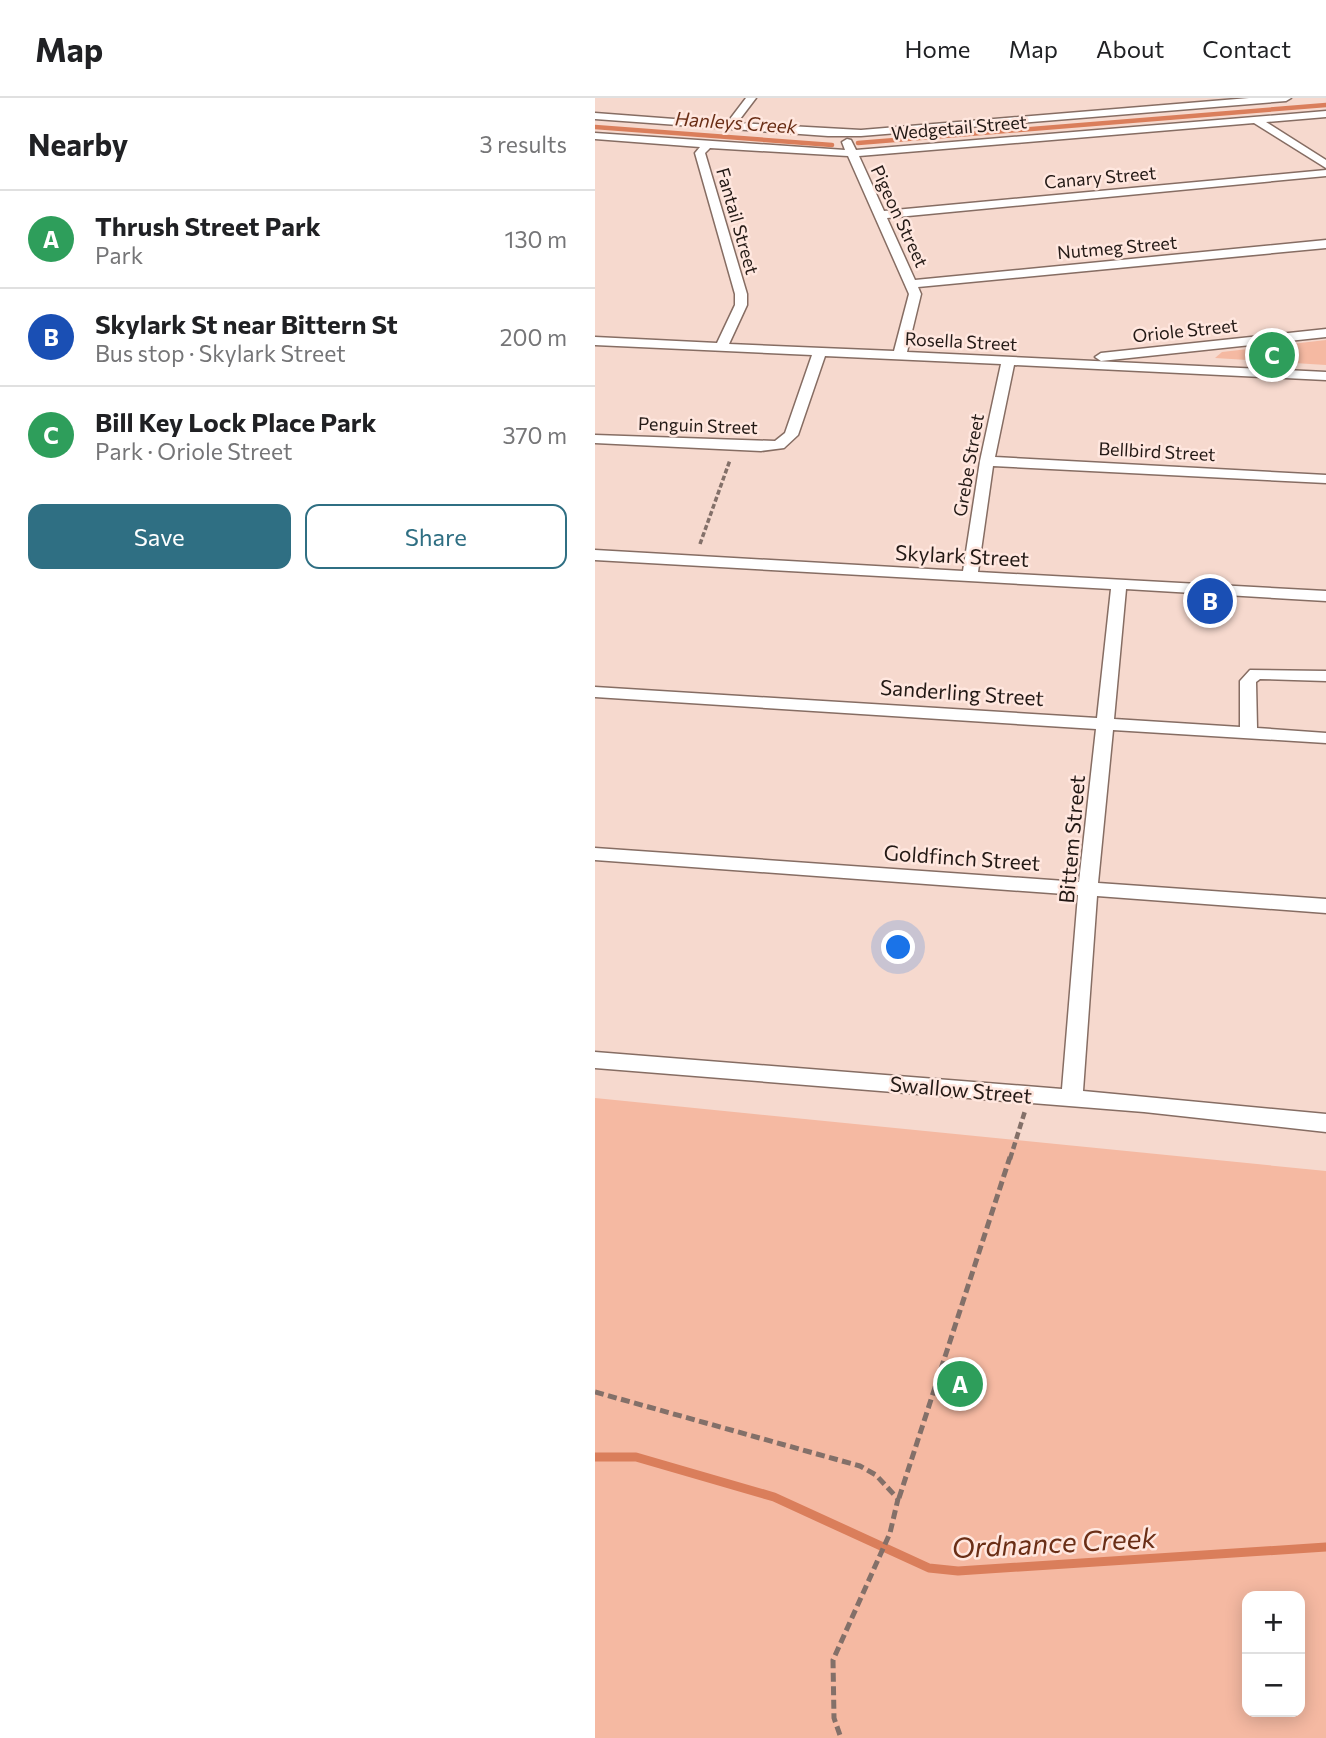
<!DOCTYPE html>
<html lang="en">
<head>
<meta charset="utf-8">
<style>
	:root { --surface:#fff; --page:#f2f2f2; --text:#202124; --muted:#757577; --line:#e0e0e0; --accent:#2f6f83 }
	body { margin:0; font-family:Commissioner,sans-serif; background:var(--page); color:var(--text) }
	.controls { position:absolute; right:21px; bottom:21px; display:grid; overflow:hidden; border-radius:14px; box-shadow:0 4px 18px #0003 }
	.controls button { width:63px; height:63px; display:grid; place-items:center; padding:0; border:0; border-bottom:2px solid var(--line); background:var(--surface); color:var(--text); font:35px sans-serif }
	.you { position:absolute; left:304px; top:850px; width:24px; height:24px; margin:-18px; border:5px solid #fff; border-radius:50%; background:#1a73e8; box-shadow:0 0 0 10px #1a73e833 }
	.badge { display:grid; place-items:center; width:46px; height:46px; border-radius:50%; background:var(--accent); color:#fff; font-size:23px; font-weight:700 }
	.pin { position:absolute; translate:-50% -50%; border:4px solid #fff; box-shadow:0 2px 7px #0006 }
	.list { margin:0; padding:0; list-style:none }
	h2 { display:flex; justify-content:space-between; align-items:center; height:91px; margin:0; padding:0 28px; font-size:30px }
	h2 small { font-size:23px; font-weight:400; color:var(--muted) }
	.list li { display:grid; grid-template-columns:46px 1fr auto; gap:21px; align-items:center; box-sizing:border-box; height:98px; padding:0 28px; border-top:2px solid var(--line) }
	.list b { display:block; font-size:26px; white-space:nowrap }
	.list p { margin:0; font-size:23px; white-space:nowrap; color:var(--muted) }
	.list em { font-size:23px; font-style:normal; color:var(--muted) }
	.actions { display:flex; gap:14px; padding:21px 28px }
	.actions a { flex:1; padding:16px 0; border:2px solid var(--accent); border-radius:14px; text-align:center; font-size:24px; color:var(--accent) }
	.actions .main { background:var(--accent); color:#fff }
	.map { position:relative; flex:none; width:731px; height:1640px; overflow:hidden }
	header { display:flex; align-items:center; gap:42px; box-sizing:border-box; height:98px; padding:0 35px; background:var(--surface); border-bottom:2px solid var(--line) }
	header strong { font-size:33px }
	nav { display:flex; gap:38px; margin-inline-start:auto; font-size:24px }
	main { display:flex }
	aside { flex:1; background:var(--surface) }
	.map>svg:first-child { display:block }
</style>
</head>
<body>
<header>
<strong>Map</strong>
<nav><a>Home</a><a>Map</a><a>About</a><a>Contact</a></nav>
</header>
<main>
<aside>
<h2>Nearby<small>3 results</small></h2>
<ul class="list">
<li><span class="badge" style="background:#2e9e5b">A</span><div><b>Thrush Street Park</b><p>Park</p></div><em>130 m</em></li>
<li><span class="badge" style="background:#1a4fb4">B</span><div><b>Skylark St near Bittern St</b><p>Bus stop · Skylark Street</p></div><em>200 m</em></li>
<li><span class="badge" style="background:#2e9e5b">C</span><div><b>Bill Key Lock Place Park</b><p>Park · Oriole Street</p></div><em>370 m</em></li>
</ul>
<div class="actions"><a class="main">Save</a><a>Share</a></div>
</aside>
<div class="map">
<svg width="731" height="1640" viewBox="0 0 731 1640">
	<rect width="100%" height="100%" fill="#f6d9ce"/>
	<g fill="#f5b9a2" fill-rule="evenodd">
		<polygon points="731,242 731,267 620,260 627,254"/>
		<path d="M0,1000L731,1073V1640H0ZM705,1498V1614H652V1498Z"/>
	</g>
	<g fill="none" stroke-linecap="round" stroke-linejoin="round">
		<g stroke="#da7e5b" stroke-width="4.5">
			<polyline points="0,29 237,47"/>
			<polyline points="263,45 731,7"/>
		</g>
		<polyline stroke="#da7e5b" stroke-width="9" points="0,1359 41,1359 179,1399 334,1470 363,1473 731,1449"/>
		<defs>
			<g id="street">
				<polygon points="151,0 161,0 142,25 266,32 654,0 696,0 691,3 266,38 233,38 0,21 0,15 132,25"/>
				<path d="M731,13V19L671,24L731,62V70L659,25L264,58L289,113L731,72V78L292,120L320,182L731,142V150L323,189L326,196L312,254L731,274V282L419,267L400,359L731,377V385L398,368L383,474L731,493V503L531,491L519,621L645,629V583L655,572L731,573V583L665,581L661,584L662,630L731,635V645L518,632L503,785L731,801V815L502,798L488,993L731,1016V1034L549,1014L0,970V954L467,991L483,797L0,762V750L484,784L501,631L0,599V589L502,620L516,491L0,462V452L368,473L385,363L406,266L230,258L203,337L189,350L166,353L0,345V337L180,343L190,335L217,257L0,247V239L122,245L140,207V196L100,55L105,49L0,41V35L250,52L247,44L252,41L256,42L261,52ZM115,50L253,58L314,196L299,253L134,246L152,207V196L110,55Z"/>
				<polygon points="731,231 731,239 506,263 500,259 506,255"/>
			</g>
		</defs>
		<use href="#street" stroke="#866d63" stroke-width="3"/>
		<polyline stroke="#837069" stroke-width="3.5" stroke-dasharray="5 2.5" stroke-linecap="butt" points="105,446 135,362"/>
		<polyline stroke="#837069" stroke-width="4.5" stroke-dasharray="7 3.5" stroke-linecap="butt" points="415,1061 430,1013"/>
		<g stroke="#837069" stroke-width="5" stroke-dasharray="9 4.5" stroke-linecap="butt">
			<polyline points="0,1294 265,1368 281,1377 303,1401 295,1435 238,1562 239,1620 246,1640"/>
			<polyline points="304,1400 415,1059"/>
		</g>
		<use href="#street" fill="#fff" fill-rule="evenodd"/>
	</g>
	<g text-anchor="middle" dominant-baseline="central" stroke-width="5" stroke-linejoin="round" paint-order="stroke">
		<g font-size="18" fill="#231915" stroke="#ffe7df">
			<text transform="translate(364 29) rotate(-5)">Wedgetail Street</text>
			<text transform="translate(505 79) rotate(-5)">Canary Street</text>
			<text transform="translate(305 118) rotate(65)">Pigeon Street</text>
			<text transform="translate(143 123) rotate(74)">Fantail Street</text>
			<text transform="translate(522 149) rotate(-5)">Nutmeg Street</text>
			<text transform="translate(590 232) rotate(-6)">Oriole Street</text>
			<text transform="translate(366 243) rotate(3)">Rosella Street</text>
			<text transform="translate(103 327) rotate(2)">Penguin Street</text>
			<text transform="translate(562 353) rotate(3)">Bellbird Street</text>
			<text transform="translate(373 367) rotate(-80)">Grebe Street</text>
		</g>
		<g font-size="19" font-style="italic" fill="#6a2e16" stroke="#ffe7df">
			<text transform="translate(141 24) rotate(4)">Hanleys Creek</text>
		</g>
		<g font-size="21" fill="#231915" stroke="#ffe7df">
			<text transform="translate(367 457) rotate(3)">Skylark Street</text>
			<text transform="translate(367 594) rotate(4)">Sanderling Street</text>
			<text transform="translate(476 741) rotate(-85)">Bittem Street</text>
			<text transform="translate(367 759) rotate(4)">Goldfinch Street</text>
			<text transform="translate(366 991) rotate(5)">Swallow Street</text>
		</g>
		<g font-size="28" font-style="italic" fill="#6a2e16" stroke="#ffe7df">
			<text transform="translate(459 1444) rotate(-3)">Ordnance Creek</text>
		</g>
	</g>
</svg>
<div class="controls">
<button>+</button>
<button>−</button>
</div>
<div class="you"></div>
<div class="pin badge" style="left:365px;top:1286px;background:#2e9e5b">A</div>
<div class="pin badge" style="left:615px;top:503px;background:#1a4fb4">B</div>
<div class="pin badge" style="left:677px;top:257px;background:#2e9e5b">C</div>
</div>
</main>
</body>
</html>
